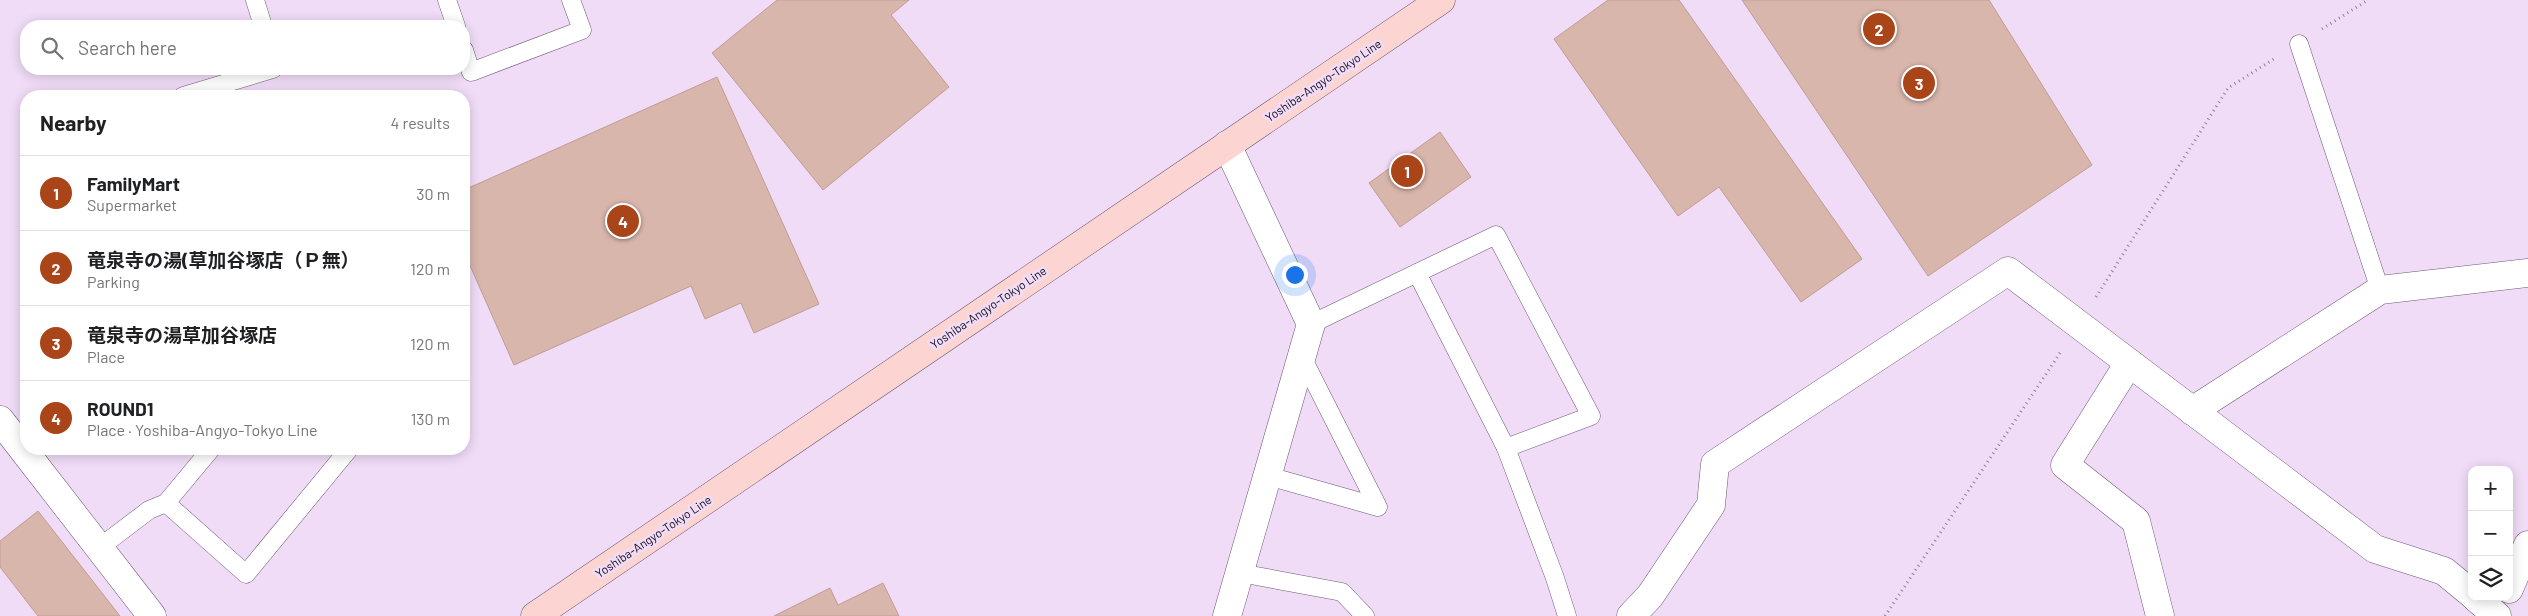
<!DOCTYPE html>
<html lang="en">
<head>
<meta charset="utf-8">
<style>
	:root { --surface:#fff; --page:#f6f6f6; --text:#202124; --muted:#757577; --line:#e0e0e0; --accent:#aa4419 }
	body { margin:0; font-family:Barlow,"Noto Sans JP",sans-serif; background:var(--page); color:var(--text) }
	.controls { position:absolute; right:15px; bottom:15px; display:grid; overflow:hidden; border-radius:10px; box-shadow:0 2px 12px #0003 }
	.controls button { width:45px; height:45px; display:grid; place-items:center; padding:0; border:0; border-bottom:1px solid var(--line); background:var(--surface); color:var(--text); font:25px sans-serif }
	.you { position:absolute; left:1294px; top:274px; width:18px; height:18px; margin:-12px; border:4px solid #fff; border-radius:50%; background:#1a73e8; box-shadow:0 0 0 8px #1a73e833 }
	.badge { display:grid; place-items:center; width:32px; height:32px; border-radius:50%; background:var(--accent); color:#fff; font-size:16px; font-weight:700 }
	.pin { position:absolute; translate:-50% -50%; border:2px solid #fff; box-shadow:0 1px 5px #0006 }
	.list { margin:0; padding:0; list-style:none }
	h2 { display:flex; justify-content:space-between; align-items:center; height:65px; margin:0; padding:0 20px; font-size:21px }
	h2 small { font-size:16px; font-weight:400; color:var(--muted) }
	.list li { display:grid; grid-template-columns:32px 1fr auto; gap:15px; align-items:center; box-sizing:border-box; height:75px; padding:0 20px; border-top:1px solid var(--line) }
	.list b { display:block; font-size:19px; white-space:nowrap }
	.list p { margin:0; font-size:16px; white-space:nowrap; color:var(--muted) }
	.list em { font-size:16px; font-style:normal; color:var(--muted) }
	.icon { flex:none; width:28px; height:28px; fill:none; stroke:currentColor; stroke-width:2; stroke-linecap:round; stroke-linejoin:round }
	.map { position:relative; flex:none; width:2528px; height:616px; overflow:hidden }
	.search { position:absolute; background:var(--surface); box-shadow:0 2px 12px #0003; left:20px; top:20px; width:450px; height:55px; display:flex; align-items:center; gap:12px; box-sizing:border-box; padding:0 18px; border-radius:20px; color:var(--muted); font-size:19px }
	.panel { position:absolute; background:var(--surface); box-shadow:0 2px 12px #0003; left:20px; top:90px; width:450px; height:365px; border-radius:20px }
	.map>svg:first-child { display:block }
</style>
</head>
<body>
<div class="map">
<svg width="2528" height="616" viewBox="0 0 2528 616">
	<rect width="100%" height="100%" fill="#f1dcf8"/>
	<g fill="#d9b6ac" stroke="#bf9d93">
		<polygon points="777,0 909,0 891,15 949,87 823,190 712,53"/>
		<polygon points="1608,0 1679,0 1862,259 1801,302 1719,187 1678,216 1554,39"/>
		<polygon points="1742,0 1989,0 2092,165 1928,276"/>
		<polygon points="717,77 819,304 754,333 741,303 705,319 691,286 514,365 464,252 464,190"/>
		<polygon points="1440,132 1471,177 1400,227 1369,183"/>
		<polygon points="38,511 120,616 38,616 0,567 0,541"/>
		<polygon points="883,583 899,616 774,616 830,588 838,605"/>
	</g>
	<g fill="none" stroke-linecap="round" stroke-linejoin="round">
		<defs>
			<g id="service">
				<polyline points="255,0 263,26"/>
				<polyline points="447,0 456,26"/>
				<polyline points="2299,44 2380,290"/>
				<polyline points="464,50 471,72 582,30 571,0"/>
				<polyline points="183,96 273,69"/>
				<polyline points="1417,273 1506,448"/>
				<polyline points="1311,324 1496,235 1591,416 1506,448 1555,578 1567,616"/>
				<polyline points="1268,476 1378,507 1302,357"/>
				<polyline points="166,503 246,574 349,449"/>
				<polyline points="99,548 149,510 166,503 211,449"/>
				<polyline points="1240,573 1342,592 1365,616"/>
			</g>
			<g id="minor">
				<polyline points="1227,145 1311,324 1227,616"/>
				<polyline points="2129,363 2065,465 2136,521 2160,616"/>
				<polyline points="2192,411 2380,290 2528,273"/>
				<polyline points="0,420 152,616"/>
				<polyline points="2509,589 2528,545"/>
				<polyline points="2475,597 2497,616"/>
				<polyline points="1631,616 1650,596 1711,505 1715,464 2008,271 2375,549 2444,571 2472,594"/>
			</g>
			<polyline id="secondary" points="535,616 1441,0"/>
		</defs>
		<use href="#service" stroke="#6d5b73" stroke-width="19"/>
		<use href="#minor" stroke="#6d5b73" stroke-width="29"/>
		<use href="#secondary" stroke="#6d5b73" stroke-width="29"/>
		<g stroke="#908195" stroke-width="3" stroke-dasharray="1 4" stroke-linecap="butt">
			<polyline points="2322,29 2368,0"/>
			<polyline points="2096,297 2228,88 2274,59"/>
			<polyline points="1885,616 2062,350"/>
		</g>
		<use href="#service" stroke="#fff" stroke-width="18"/>
		<use href="#minor" stroke="#fff" stroke-width="28"/>
		<use href="#secondary" stroke="#fcd5d2" stroke-width="28"/>
	</g>
	<g text-anchor="middle" dominant-baseline="central" stroke-width="5" stroke-linejoin="round" paint-order="stroke">
		<g font-size="12" fill="#130c15" stroke="#f1dcf8">
			<text transform="translate(1323 80) rotate(-34)">Yoshiba-Angyo-Tokyo Line</text>
			<text transform="translate(988 307) rotate(-34)">Yoshiba-Angyo-Tokyo Line</text>
			<text transform="translate(653 536) rotate(-34)">Yoshiba-Angyo-Tokyo Line</text>
		</g>
	</g>
</svg>
<div class="controls">
<button>+</button>
<button>−</button>
<button><svg class="icon" aria-label="layers" viewBox="0 0 24 24"><path d="M12 4l9 5-9 5-9-5zM3 14l9 5 9-5"/></svg></button>
</div>
<div class="you"></div>
<div class="pin badge" style="left:1407px;top:171px">1</div>
<div class="pin badge" style="left:1879px;top:29px">2</div>
<div class="pin badge" style="left:1919px;top:83px">3</div>
<div class="pin badge" style="left:623px;top:221px">4</div>
<div class="search"><svg class="icon" aria-label="search" viewBox="0 0 24 24"><circle cx="10" cy="10" r="6"/><path d="M15 15l6 6"/></svg>Search here</div>
<section class="panel">
<h2>Nearby<small>4 results</small></h2>
<ul class="list">
<li><span class="badge">1</span><div><b>FamilyMart</b><p>Supermarket</p></div><em>30 m</em></li>
<li><span class="badge">2</span><div><b>竜泉寺の湯(草加谷塚店（Ｐ無）</b><p>Parking</p></div><em>120 m</em></li>
<li><span class="badge">3</span><div><b>竜泉寺の湯草加谷塚店</b><p>Place</p></div><em>120 m</em></li>
<li><span class="badge">4</span><div><b>ROUND1</b><p>Place · Yoshiba-Angyo-Tokyo Line</p></div><em>130 m</em></li>
</ul>
</section>
</div>
</body>
</html>
